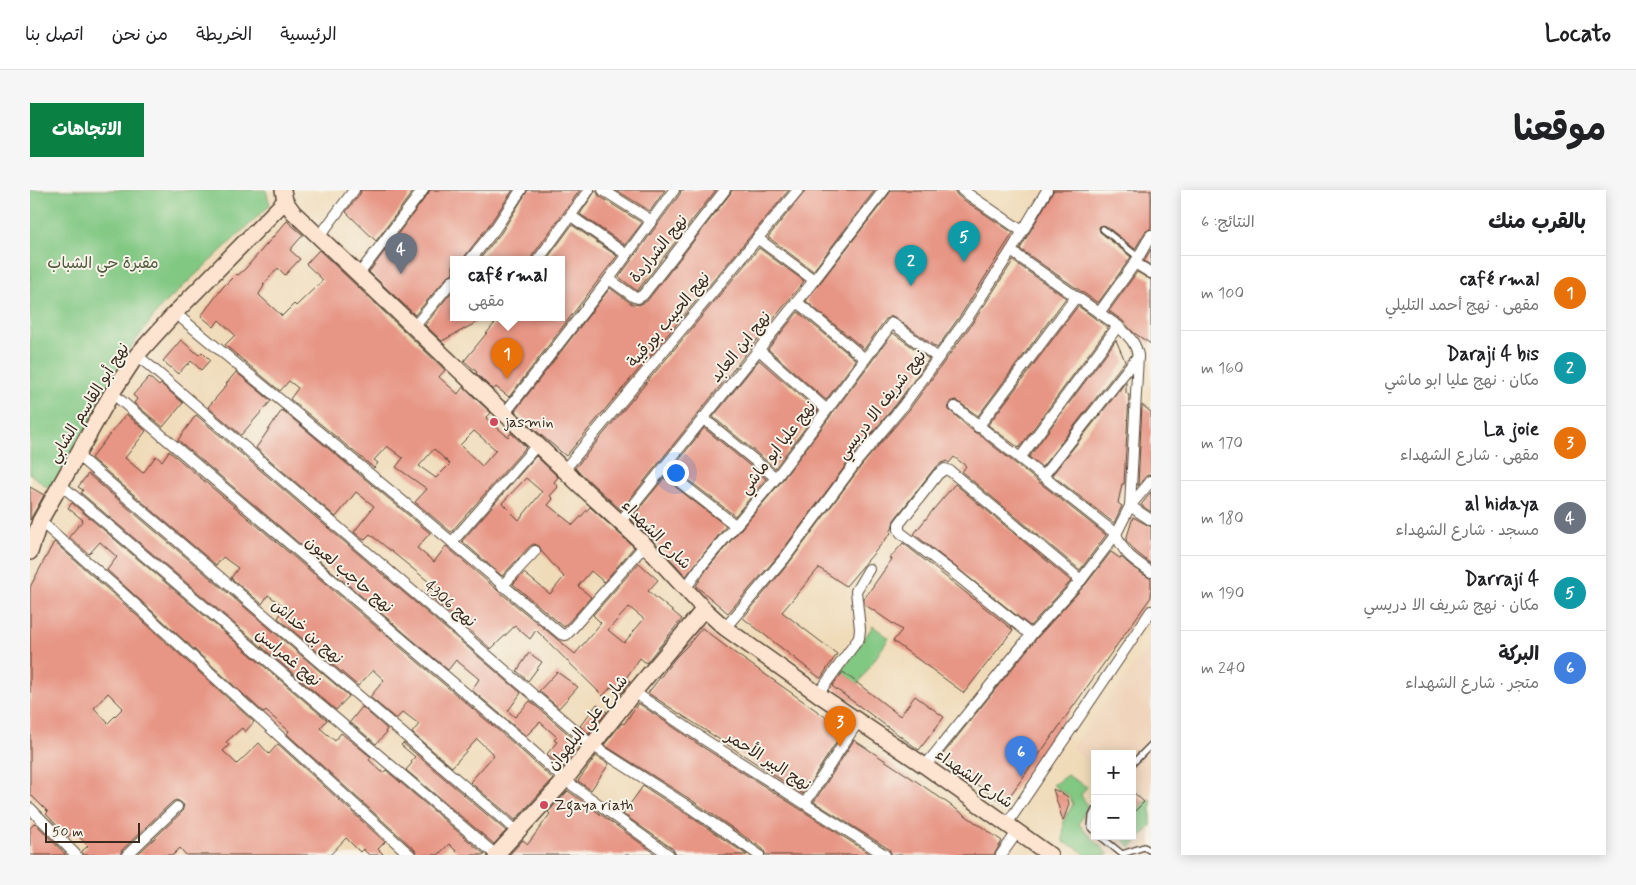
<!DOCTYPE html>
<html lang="ar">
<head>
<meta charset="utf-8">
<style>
	:root { --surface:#fff; --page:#f6f6f6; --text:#202124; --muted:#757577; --line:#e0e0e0; --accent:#0b8043 }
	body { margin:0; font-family:Mynerve,"Playpen Sans Arabic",sans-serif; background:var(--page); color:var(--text); direction:rtl }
	.controls { position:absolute; right:15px; bottom:15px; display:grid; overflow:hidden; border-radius:0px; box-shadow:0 2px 12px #0003 }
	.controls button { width:45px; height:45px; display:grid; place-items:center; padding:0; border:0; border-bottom:1px solid var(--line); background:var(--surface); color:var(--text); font:25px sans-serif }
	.scale { position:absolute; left:15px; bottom:12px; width:95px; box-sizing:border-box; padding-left:5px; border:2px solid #3b2a1e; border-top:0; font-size:14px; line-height:18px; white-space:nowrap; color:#3b2a1e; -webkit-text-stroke:4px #f7f3e8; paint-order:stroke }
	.you { position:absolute; left:645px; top:282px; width:18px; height:18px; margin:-12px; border:4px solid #fff; border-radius:50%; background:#1a73e8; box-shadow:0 0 0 8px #1a73e833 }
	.badge { display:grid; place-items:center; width:32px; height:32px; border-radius:50%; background:var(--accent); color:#fff; font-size:16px; font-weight:700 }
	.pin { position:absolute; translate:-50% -41px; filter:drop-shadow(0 1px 2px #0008) }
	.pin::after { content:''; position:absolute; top:26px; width:18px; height:15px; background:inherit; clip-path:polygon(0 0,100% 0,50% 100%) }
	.popup { position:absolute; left:420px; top:66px; width:115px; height:65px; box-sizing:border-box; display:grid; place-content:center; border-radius:0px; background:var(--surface); filter:drop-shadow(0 1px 4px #0005); font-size:16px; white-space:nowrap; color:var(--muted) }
	.popup b { font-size:19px; color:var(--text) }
	.popup::after { content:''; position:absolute; left:50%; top:100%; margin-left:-10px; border:10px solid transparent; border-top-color:var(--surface) }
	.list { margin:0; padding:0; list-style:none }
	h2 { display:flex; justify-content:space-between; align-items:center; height:65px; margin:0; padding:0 20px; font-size:21px }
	h2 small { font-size:16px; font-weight:400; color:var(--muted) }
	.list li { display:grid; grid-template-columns:32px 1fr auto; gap:15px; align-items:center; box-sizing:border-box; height:75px; padding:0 20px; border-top:1px solid var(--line) }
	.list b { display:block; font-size:19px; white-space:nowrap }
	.list p { margin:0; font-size:16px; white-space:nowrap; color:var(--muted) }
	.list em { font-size:16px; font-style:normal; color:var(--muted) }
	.map { position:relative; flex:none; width:1121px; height:665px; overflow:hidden; direction:ltr; border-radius:0px }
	header { display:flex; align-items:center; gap:30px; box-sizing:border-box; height:70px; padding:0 25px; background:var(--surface); border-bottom:1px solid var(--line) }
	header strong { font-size:24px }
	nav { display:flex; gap:28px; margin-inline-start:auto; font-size:18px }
	.intro { display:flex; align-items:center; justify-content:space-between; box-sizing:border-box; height:120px; padding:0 30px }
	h1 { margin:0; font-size:35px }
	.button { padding:12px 22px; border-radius:0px; background:var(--accent); color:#fff; font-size:18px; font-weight:700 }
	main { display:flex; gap:30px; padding:0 30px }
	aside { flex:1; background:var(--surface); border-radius:0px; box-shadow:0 2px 12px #0003 }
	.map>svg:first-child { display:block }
</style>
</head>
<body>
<header>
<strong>Locato</strong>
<nav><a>الرئيسية</a><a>الخريطة</a><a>من نحن</a><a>اتصل بنا</a></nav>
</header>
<div class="intro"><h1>موقعنا</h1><a class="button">الاتجاهات</a></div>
<main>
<aside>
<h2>بالقرب منك<small>النتائج: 6</small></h2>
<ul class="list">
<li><span class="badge" style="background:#e8710a">1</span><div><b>café rmal</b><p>مقهى · نهج أحمد التليلي</p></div><em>100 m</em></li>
<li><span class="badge" style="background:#0f9aa8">2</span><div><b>Daraji 4 bis</b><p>مكان · نهج عليا ابو ماشي</p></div><em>160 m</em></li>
<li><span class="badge" style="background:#e8710a">3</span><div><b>La joie</b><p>مقهى · شارع الشهداء</p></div><em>170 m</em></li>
<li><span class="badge" style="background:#6b7280">4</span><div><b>al hidaya</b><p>مسجد · شارع الشهداء</p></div><em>180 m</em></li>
<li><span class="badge" style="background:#0f9aa8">5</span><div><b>Darraji 4</b><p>مكان · نهج شريف الا دريسي</p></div><em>190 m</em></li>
<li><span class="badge" style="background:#3f7fe0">6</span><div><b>البركة</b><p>متجر · شارع الشهداء</p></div><em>240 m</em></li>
</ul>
</aside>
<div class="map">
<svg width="1121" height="665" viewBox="0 0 1121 665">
	<rect width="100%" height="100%" fill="#f7f3e8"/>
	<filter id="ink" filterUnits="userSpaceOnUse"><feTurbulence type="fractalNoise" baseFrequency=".02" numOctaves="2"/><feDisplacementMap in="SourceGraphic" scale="10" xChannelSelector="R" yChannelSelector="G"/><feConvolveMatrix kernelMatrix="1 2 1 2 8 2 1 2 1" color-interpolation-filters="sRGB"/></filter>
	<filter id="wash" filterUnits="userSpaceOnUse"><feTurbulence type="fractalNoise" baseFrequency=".0096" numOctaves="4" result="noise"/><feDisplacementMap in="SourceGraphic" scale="20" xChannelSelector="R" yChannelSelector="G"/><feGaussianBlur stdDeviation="1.12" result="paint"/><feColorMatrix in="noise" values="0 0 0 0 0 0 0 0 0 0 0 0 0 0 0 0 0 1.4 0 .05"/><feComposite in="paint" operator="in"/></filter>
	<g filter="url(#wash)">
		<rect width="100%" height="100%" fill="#f0dbb9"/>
		<polygon fill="#f0d5bc" points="1121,453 1121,665 1080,665 1052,636 1065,611 1065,646 1102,646 1102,564 1065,564 1065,581 1042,557"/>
		<g fill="#81c883" stroke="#5e7950">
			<polygon points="0,0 236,0 240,15 130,118 98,161 28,291 18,298 0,284"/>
			<polygon points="843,436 859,448 828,494 811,481"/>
			<polygon points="1037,585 1057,597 1051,605 1058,616 1049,634 1079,665 1056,665 1047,658 1033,652 1034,630 1043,614 1039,606 1023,595"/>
			<polygon points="1121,609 1121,636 1101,658 1091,646 1102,646 1102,624 1114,612"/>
		</g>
		<g id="blocks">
			<g fill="#e79584" fill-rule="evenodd">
				<polygon points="331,0 384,0 346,51 316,22 330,4"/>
				<polygon points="400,0 483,0 459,35 435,66 433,70 423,70 423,83 418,86 385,125 339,82 398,4"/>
				<polygon points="498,0 550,0 502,66 501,70 449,70 471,43"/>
				<polygon points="566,0 569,6 612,33 595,55 550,24"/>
				<polygon points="586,0 635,0 620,21"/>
				<polygon points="651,0 686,0 607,101 589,87 650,4"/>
				<polygon points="702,0 759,0 536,266 511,245 485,221 580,98 602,114 609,115 617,111 700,4"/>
				<polygon points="775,0 845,0 783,81 738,47 773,4"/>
				<polygon points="861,0 924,0 928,6 983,43 932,123 907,158 866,128 862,126 856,129 834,159 776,111 859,4"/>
				<polygon points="1024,0 1121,0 1121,38 1115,42 1105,59 1076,36 1072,35 1069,37 1070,42 1101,67 1068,113 990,59"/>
				<path d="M257,31L273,45L260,60L270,69L255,85L248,78L233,95L234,96L229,104L230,106L252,126L264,114L266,116L293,90L276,74L289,60L415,180L409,187L428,204L433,197L461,223L456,228L478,247L481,243L496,257L421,342L385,312L397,299L366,277L373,268L357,256L344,270L348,273L344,278L260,209L268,198L259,191L250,201L195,155L205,145L189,130L184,137L171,126L193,97L206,84L208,85L215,79ZM444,241L466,260L452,276L430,255ZM404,259L420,274L406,288L389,276Z"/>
				<polygon points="542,35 587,66 479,207 466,197 463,200 446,183 447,182 434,171 469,128 531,128 531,70 516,70"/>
				<polygon points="729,58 774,91 591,320 545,278"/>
				<polygon points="1121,59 1121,75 1114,71"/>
				<polygon points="983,71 1036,108 948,226 926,210 920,212 918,219 944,242 948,244 1076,345 1050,380 932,282 936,276 924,267 919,273 917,271 911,273 903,280 864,330 862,339 860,342 861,343 816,396 789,378 752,422 807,464 791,488 790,488 713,428 759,373 832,275 879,220 944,131"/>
				<polygon points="1107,82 1121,90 1121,154 1104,143 1093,131 1079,121"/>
				<polygon points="423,100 423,128 455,128 412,151 395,135"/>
				<polygon points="1048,116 1078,138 989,258 958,235"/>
				<polygon points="768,122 826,170 796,210 738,159"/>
				<polygon points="863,143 899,169 868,212 822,267 749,365 698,423 666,396 677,379 751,292"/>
				<polygon points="151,150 169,165 172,162 180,170 171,180 161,171 158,175 157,174 148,184 133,171"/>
				<polygon points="1086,150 1095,171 1012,277 999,267"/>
				<polygon points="729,170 788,221 745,278 683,227"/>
				<polygon points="206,182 241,211 211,245 178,217 197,195 196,194"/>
				<polygon points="119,187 129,196 131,194 153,213 133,237 104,213 107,209 103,205"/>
				<polygon points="1096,192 1096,203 1099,205 1094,294 1092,294 1088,313 1092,316 1084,333 1022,285"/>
				<polygon points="1112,215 1121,222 1121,284 1116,286 1108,296"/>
				<path d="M252,220L400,343L387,358L404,372L416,356L465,398L468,401L471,403L545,464L571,433L563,425L609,373L628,390L618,401L652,429L616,473L610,468L596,488L600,491L591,503L581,497L573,506L506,440L500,449L485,436L461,459L397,404L404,396L340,344L334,350L324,342L344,316L326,302L306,327L226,258ZM599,417L614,429L594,453L578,440Z"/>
				<polygon points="96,224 116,241 95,268 113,283 126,266 132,271 139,261 482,552 523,589 485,630 440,592 464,565 447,549 422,577 382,543 389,534 373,522 366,529 340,507 354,490 343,480 328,496 248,428 255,417 238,405 232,414 201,388 208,378 193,367 186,375 61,268"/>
				<polygon points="166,225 491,503 478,521 485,527 500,511 551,555 532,578 517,564 527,552 524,550 527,547 510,532 496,546 442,500 449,489 426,470 418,480 148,250"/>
				<polygon points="674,238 736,289 705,326 643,278"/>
				<path d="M506,266L528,287L524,292L528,297L520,306L523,309L518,315L543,335L560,317L604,357L574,392L561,381L548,396L561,407L534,437L483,394L494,383L520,404L534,387L512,362L509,356L504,354L500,356L472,386L432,351ZM496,288L512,302L489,330L472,313Z"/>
				<polygon points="58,284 319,506 306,520 51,303 53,300 48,297"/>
				<polygon points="634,288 696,336 656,386 622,349 601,329"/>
				<polygon points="925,294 1041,391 1000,436 884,344 902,321"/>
				<polygon points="0,297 14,305 0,330"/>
				<polygon points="1121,302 1121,322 1111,315"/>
				<polygon points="42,313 297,530 290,538 305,551 311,543 341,567 339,570 353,583 356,580 455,665 430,665 419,654 408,665 387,665 385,660 257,544 259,541 236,521 234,523 77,380 87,367 70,352 59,364 39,347 53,330 38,318"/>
				<polygon points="1103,327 1121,337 1121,374 1105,361 1096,350"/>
				<path d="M24,352L82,403L224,532L215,542L212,538L196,552L199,555L193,561L207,574L229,553L239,564L248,554L355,652L348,659L354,665H339L333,659L330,662L316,648L300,665H156L150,658L143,665H107L152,622L154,615L149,611L146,610L142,612L92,660L90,665H53L52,661L58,656L44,641L38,647L16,624L18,622L0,604V397ZM78,503L93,518L78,533L64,518Z"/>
				<polygon points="873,353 983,440 934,503 863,451 872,440 834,414 834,409 862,369 860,368"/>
				<polygon points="1081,362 1091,369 1091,367 1105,379 1121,389 1121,407 974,614 910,568 1006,449 1056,394"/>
				<polygon points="672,438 695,456 814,540 773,604 618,503 646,467 657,456"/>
				<polygon points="499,463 512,472 498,491 487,481"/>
				<polygon points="527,482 548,497 529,518 509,501"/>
				<polygon points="813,482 870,526 885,506 914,527 889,560 802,496"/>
				<polygon points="608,513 671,556 842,665 736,665 733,659 663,611 574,555 592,533 594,534"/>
				<polygon points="567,514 577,522 559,544 550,536"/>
				<polygon points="332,517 357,539 355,542 356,543 346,554 320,532"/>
				<polygon points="824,550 886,591 972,651 964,665 862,665 859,659 784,612"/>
				<polygon points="373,553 476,641 464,654 376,580 382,573 381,571 385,567 371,555"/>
				<polygon points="566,566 579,574 561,600 548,591"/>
				<polygon points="613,596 655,623 717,665 646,665 643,659 593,624"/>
				<polygon points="1023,599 1037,606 1039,614 1033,631"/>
				<polygon points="538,601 627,665 479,665 493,650 498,654 520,624 518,622"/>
				<polygon points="1102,601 1114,612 1102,624"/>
				<polygon points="5,633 36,665 0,665 0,638"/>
			</g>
		</g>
	</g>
	<g filter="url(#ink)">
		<use href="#blocks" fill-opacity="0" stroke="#564535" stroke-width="1"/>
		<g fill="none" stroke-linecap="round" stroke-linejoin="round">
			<defs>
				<g id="lane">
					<polyline points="1073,39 1108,67"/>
					<polyline points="1102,574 1121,555"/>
					<polyline points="1065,620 1062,626 1061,637 1065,641"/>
					<polyline points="1070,646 1092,664 1114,657 1121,661"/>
				</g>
				<g id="street">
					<polyline points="573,0 622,31"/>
					<polyline points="932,0 992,41"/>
					<polyline points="541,26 597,65"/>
					<polyline points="289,47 324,0"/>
					<polyline points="727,48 784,90"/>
					<path d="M981,61L1088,136C1098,146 1106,152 1108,166L1100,316L1121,330"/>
					<polyline points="440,70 465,39 491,0"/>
					<polyline points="508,70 559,0"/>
					<polyline points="1105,73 1121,83"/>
					<polyline points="329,84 393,0"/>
					<polyline points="579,89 604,107 608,108 613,105 695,0"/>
					<polyline points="767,112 835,169"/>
					<polyline points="145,123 422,352 531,444 536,445 540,441 615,355"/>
					<polyline points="1069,123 1105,73 1121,45"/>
					<polyline points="384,137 423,90"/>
					<polyline points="729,160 797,220"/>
					<polyline points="107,165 562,555 659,617 729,665"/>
					<polyline points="82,203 487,547 535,590 639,665"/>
					<path d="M925,217L1086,344C1095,366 1103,369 1121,382"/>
					<polyline points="475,223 579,89 644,0"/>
					<polyline points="673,228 746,288"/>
					<polyline points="948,237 1046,107"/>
					<polyline points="47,265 488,642"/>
					<polyline points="990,268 1088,136"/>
					<polyline points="633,279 705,335"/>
					<polyline points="534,280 768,0"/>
					<polyline points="1013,286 1108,166"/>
					<polyline points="30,294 466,665"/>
					<polyline points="10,331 87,398 380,665"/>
					<polyline points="590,332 767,112 854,0"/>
					<polyline points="422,352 508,254"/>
					<polyline points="472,396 505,361"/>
					<polyline points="655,399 672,375 746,288 862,133 908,168"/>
					<polyline points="695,438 754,369 827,271 873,216 938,127 981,61 1017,0"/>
					<polyline points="1001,445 925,384 871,343 869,340 869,334 908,284 915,279 920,281 1051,390"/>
					<polyline points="604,502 675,550 855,665"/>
					<polyline points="788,504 829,448 830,439 826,401 839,379"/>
					<polyline points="895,576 1001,445 1051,390 1086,344 1100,316 1121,291"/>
					<polyline points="775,613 829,530"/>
					<polyline points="0,618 46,665"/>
					<polyline points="977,634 1121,421"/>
					<polyline points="97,665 147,617"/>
					<polyline points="971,665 988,641"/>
				</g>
				<g id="secondary">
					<polyline points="253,0 255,11 263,22 556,301 615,355 674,419 695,438 788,504 895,576 1020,665"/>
					<polyline points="0,362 10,331 82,203 107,165 145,123 255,11"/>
					<polyline points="466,665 535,590 604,502 674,419"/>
				</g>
			</defs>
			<use href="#lane" stroke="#564535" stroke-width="8"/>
			<use href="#street" stroke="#564535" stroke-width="12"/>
			<use href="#secondary" stroke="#564535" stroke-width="18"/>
			<use href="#lane" stroke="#fff" stroke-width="5"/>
			<use href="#street" stroke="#fff" stroke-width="10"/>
			<use href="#secondary" stroke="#fde4d0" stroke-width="15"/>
		</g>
	</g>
	<g fill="#d1495b" stroke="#f7f3e8" stroke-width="2">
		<circle cx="464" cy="232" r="5"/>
		<circle cx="514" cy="615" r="5"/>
	</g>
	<g text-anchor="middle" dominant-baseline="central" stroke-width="4" stroke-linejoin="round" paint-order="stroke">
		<g font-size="16" fill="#3b2a1e" stroke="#f7f3e8">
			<text transform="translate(629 59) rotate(-51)">نهج الشراردة</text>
			<text transform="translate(639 130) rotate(-50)">نهج الحبيب بورقيبة</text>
			<text transform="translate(711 157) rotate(-51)">نهج ابن العابد</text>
			<text transform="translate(59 213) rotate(-58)">نهج أبو القاسم الشابي</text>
			<text transform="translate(852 215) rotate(-52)">نهج شريف الا دريسي</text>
			<text transform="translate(748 258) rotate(-52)">نهج عليا ابو ماشي</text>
			<text transform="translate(626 345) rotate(45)">شارع الشهداء</text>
			<text transform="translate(319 385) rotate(40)">نهج حاجب لعيون</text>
			<text transform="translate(420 414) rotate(41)">نهج 4306</text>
			<text transform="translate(277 442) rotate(41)">نهج بن خداش</text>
			<text transform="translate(258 468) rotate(40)">نهج غمراسن</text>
			<text transform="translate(558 533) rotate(-51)">شارع علي البلهوان</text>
			<text transform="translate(738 571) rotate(32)">نهج البير الأحمر</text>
			<text transform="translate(944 589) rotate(35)">شارع الشهداء</text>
		</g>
		<g font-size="16" fill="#50593c" stroke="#f7f3e8">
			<text x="73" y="73">مقبرة حي الشباب</text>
		</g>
		<g font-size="16" fill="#3b2a1e" stroke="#f7f3e8" text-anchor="start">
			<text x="474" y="232">jasmin</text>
			<text x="524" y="615">Zgaya riath</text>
		</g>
	</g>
</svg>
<div class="controls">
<button>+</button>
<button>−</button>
</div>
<div class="scale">50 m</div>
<div class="you"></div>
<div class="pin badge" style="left:477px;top:189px;background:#e8710a">1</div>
<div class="popup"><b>café rmal</b>مقهى</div>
<div class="pin badge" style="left:881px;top:96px;background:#0f9aa8">2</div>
<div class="pin badge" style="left:810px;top:557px;background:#e8710a">3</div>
<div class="pin badge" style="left:371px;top:84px;background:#6b7280">4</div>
<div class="pin badge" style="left:934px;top:72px;background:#0f9aa8">5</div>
<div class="pin badge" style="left:991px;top:587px;background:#3f7fe0">6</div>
</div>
</main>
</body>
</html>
